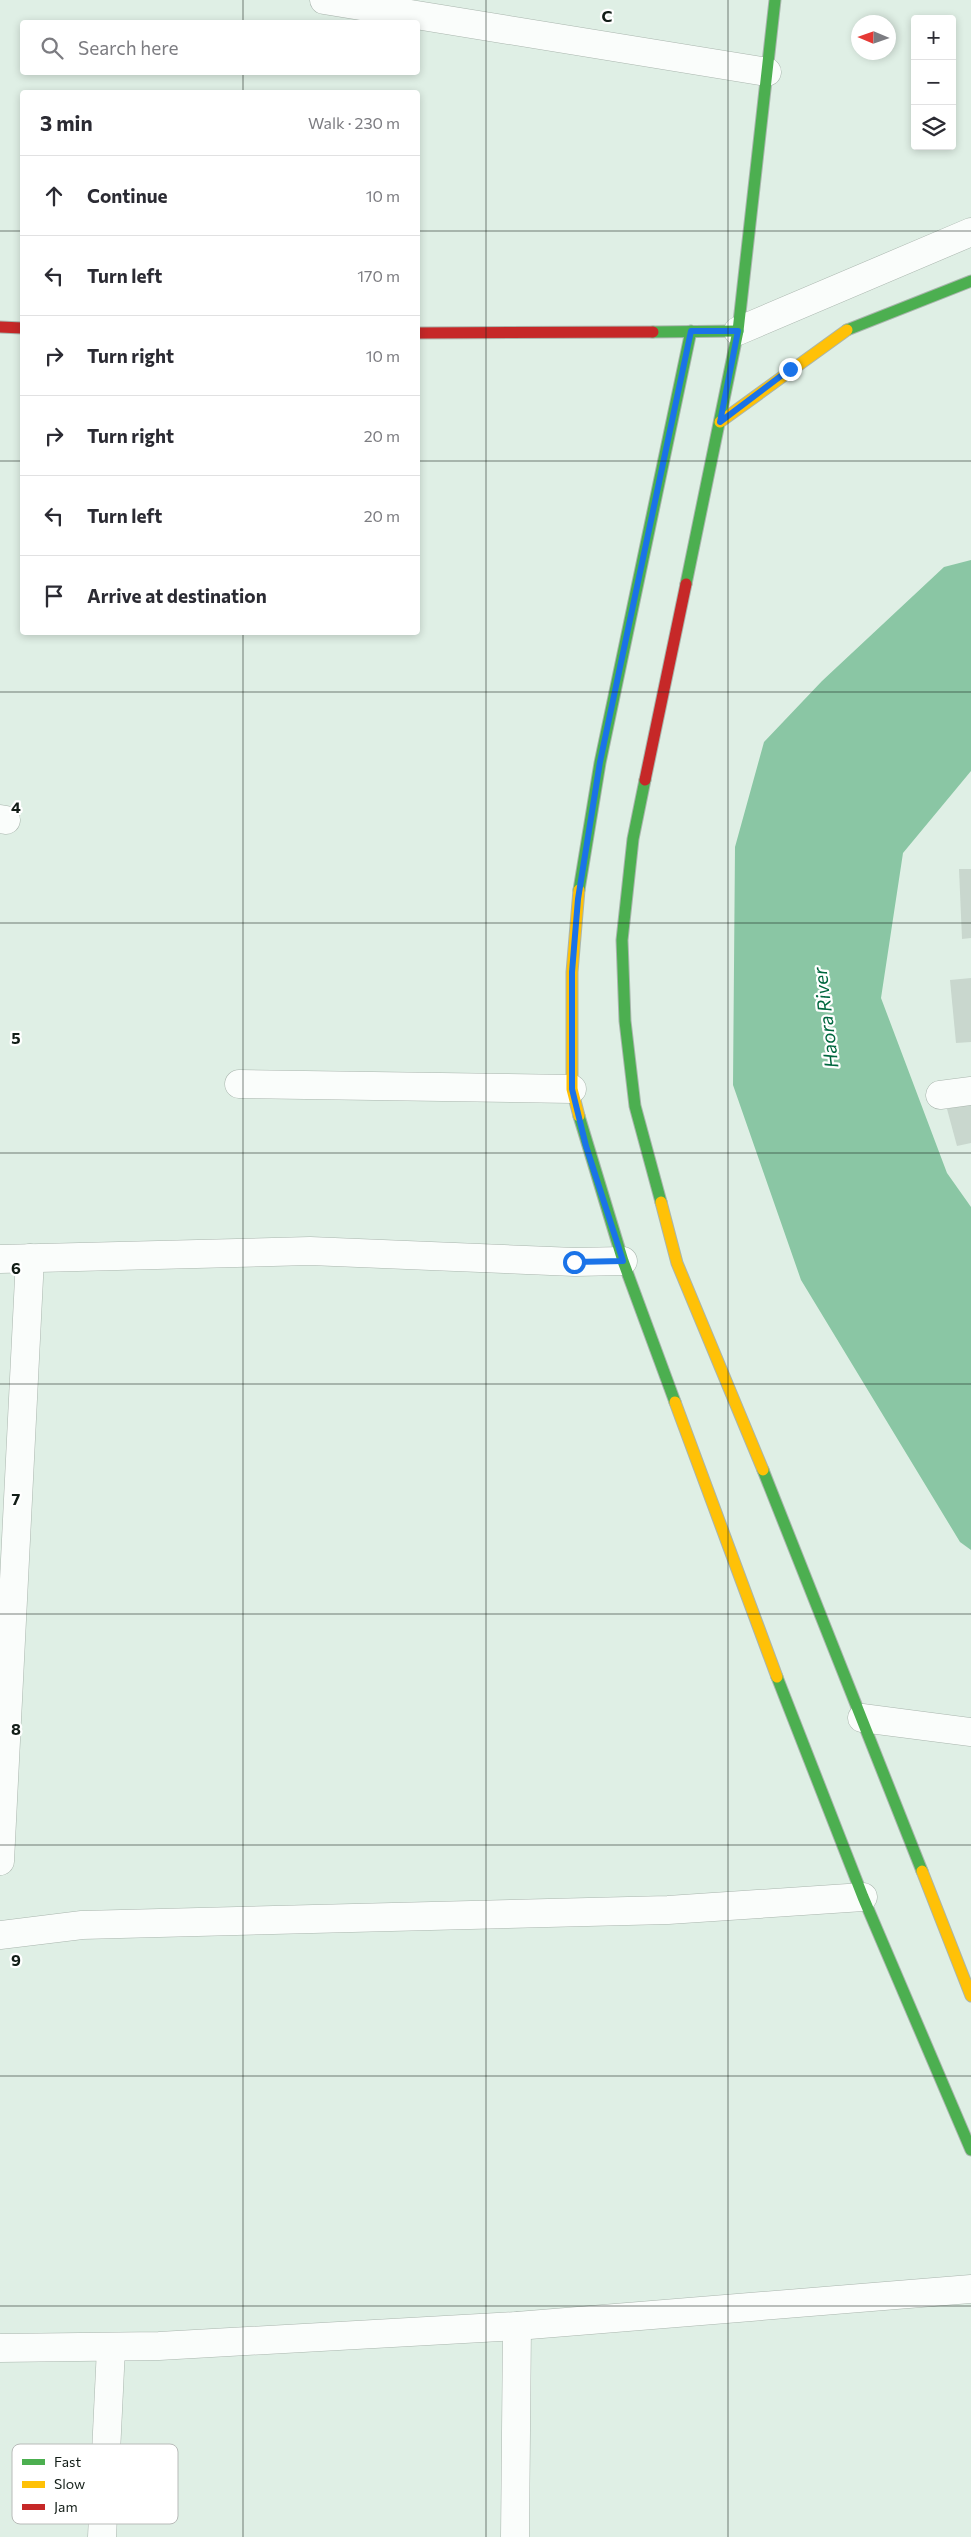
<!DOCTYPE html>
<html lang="en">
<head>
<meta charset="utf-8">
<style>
	:root { --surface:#fff; --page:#f2f2f3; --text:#2b2b33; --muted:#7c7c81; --line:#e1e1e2 }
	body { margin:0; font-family:Commissioner,sans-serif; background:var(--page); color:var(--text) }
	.controls { position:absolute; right:15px; top:15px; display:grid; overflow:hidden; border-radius:5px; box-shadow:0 2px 8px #0003 }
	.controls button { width:45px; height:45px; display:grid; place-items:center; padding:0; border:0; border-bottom:1px solid var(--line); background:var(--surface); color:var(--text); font:25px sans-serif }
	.compass { position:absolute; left:851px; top:15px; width:45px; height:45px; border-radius:50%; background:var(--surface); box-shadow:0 2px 8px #0003; rotate:272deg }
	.stop { position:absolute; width:15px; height:15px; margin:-11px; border:4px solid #1a73e8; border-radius:50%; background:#fff }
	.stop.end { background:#1a73e8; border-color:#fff; box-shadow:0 1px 5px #0008 }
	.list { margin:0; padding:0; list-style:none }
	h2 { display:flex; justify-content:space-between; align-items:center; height:65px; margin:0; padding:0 20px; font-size:21px }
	h2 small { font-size:16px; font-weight:400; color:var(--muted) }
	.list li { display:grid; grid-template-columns:32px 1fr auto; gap:15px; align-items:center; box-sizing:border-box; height:80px; padding:0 20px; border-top:1px solid var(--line) }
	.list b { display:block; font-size:19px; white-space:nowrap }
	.list em { font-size:16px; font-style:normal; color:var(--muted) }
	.icon { flex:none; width:28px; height:28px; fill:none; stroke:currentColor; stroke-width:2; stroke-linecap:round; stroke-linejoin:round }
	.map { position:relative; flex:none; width:971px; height:2537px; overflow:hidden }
	.search { position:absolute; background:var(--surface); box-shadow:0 2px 8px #0003; left:20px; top:20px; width:400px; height:55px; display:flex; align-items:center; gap:12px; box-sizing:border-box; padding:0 18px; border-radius:5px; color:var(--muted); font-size:19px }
	.panel { position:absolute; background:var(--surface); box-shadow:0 2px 8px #0003; left:20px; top:90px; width:400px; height:545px; border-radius:5px }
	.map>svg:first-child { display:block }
</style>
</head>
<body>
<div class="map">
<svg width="971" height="2537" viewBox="0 0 971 2537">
	<rect width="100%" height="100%" fill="#dfefe5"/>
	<polygon fill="#8ac6a4" points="971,560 971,771 903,853 881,998 947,1173 971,1207 971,1550 960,1542 801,1280 733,1085 735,847 764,742 822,681 944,567"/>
	<g fill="#c9d7ce">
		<polygon points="959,869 971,869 971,938 962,939"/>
		<polygon points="971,978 971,1042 956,1043 950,980"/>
		<polygon points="971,1102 971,1143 957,1146 947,1109"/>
	</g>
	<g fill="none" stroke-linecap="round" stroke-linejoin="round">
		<defs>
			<g id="street">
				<polyline points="324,0 767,72"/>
				<polyline points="738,331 971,232"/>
				<polyline points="0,819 6,820"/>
				<polyline points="239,1084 572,1089"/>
				<polyline points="940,1095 971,1091"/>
				<polyline points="0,1259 310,1251 575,1262 623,1261"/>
				<polyline points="862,1718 971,1732"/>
				<polyline points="0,1861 30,1258"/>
				<polyline points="0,1935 82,1925 668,1910 863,1897"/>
				<polyline points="0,2348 159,2346 517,2326 971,2289"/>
				<polyline points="102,2537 111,2348"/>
				<polyline points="515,2537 517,2326"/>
			</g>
			<g id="fast">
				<polyline points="847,330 971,281"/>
				<polyline points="653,332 738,331"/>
				<polyline points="686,584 738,331 775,0"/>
				<polyline points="645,780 633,839 622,940 625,1021 635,1106 661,1202"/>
				<polyline points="579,890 600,763 691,331"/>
				<polyline points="579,1116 623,1261 675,1402"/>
				<polyline points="763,1470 922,1871"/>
				<polyline points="777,1677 863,1897 971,2150"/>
			</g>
			<g id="slow">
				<polyline points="720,422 847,330"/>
				<polyline points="579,1116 572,1089 572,972 579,890"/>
				<polyline points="661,1202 677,1263 763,1470"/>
				<polyline points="675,1402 777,1677"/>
				<polyline points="922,1871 971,1996"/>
			</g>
			<g id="jam">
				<polyline points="0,327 22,328"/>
				<polyline points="418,333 653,332"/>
				<polyline points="645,780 686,584"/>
			</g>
		</defs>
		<use href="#street" stroke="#a9b5ad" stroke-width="29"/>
		<use href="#fast" stroke="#a9b5ad" stroke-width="13"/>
		<use href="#slow" stroke="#a9b5ad" stroke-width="13"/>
		<use href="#jam" stroke="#a9b5ad" stroke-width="13"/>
		<use href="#street" stroke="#fafdfb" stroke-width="28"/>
		<use href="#fast" stroke="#4caf50" stroke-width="11"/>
		<use href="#slow" stroke="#ffc107" stroke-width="11"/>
		<use href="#jam" stroke="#c62828" stroke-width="11"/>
	</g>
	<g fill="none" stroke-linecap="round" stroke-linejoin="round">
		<polyline stroke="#1a73e8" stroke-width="6" points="574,1262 623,1261 586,1146 572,1089 572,972 578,899 600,762 691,331 738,331 720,422 790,369"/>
	</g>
	<path fill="none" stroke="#121d17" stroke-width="1" stroke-opacity="0.55" d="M243,0V22M486,0V2537M728,0V2537M243,72V92M0,231H22M418,231H971M0,461H22M418,461H971M243,632V2537M0,692H971M0,923H971M0,1153H971M0,1384H971M0,1614H971M0,1845H971M0,2076H971M0,2306H971"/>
	<g text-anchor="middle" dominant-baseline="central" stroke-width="4.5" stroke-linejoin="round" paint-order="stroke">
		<g font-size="19" font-style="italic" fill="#00673e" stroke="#fff">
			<text transform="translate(825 1018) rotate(-97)">Haora River</text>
		</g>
	</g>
	<rect x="12" y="2444" width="166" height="80" rx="8" fill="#fff" stroke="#b8bbb9" stroke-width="1"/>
	<rect x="22" y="2459" width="23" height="6" fill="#4caf50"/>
	<rect x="22" y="2481" width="23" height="7" fill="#ffc107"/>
	<rect x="22" y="2504" width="23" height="6" fill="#c62828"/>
	<g font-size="14" fill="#121d17">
		<text x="54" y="2467">Fast</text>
		<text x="54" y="2489">Slow</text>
		<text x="54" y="2512">Jam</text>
	</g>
	<g font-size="16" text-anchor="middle" font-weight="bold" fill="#121d17" stroke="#fff" stroke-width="4.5" stroke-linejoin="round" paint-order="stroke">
		<text x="607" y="22">C</text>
		<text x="16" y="813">4</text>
		<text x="16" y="1044">5</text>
		<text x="16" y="1274">6</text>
		<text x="16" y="1505">7</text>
		<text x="16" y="1735">8</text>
		<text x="16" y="1966">9</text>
	</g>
</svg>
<div class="controls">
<button>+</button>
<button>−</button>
<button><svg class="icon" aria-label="layers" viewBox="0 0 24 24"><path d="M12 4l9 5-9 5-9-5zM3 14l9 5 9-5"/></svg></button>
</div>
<svg class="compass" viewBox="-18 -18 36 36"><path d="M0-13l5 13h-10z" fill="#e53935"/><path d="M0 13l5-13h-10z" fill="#7c7c81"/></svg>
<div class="stop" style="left:574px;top:1262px"></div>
<div class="stop end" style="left:790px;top:369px"></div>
<div class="search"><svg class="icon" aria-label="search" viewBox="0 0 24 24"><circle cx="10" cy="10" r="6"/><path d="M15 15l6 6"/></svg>Search here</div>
<section class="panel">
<h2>3 min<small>Walk · 230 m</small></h2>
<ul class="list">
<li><svg class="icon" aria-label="ahead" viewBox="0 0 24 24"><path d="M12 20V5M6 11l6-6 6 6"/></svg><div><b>Continue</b></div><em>10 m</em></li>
<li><svg class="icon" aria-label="left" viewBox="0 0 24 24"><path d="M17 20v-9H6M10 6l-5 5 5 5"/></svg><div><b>Turn left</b></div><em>170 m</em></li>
<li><svg class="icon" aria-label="right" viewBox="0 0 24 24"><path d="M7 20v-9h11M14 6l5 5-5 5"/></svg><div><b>Turn right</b></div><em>10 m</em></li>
<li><svg class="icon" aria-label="right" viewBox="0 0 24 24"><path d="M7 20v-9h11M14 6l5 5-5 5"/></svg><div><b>Turn right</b></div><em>20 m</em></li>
<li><svg class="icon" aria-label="left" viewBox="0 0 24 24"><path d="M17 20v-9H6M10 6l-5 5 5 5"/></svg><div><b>Turn left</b></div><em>20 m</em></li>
<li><svg class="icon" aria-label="arrive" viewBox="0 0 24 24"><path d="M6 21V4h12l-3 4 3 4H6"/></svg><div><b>Arrive at destination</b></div></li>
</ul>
</section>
</div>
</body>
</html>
